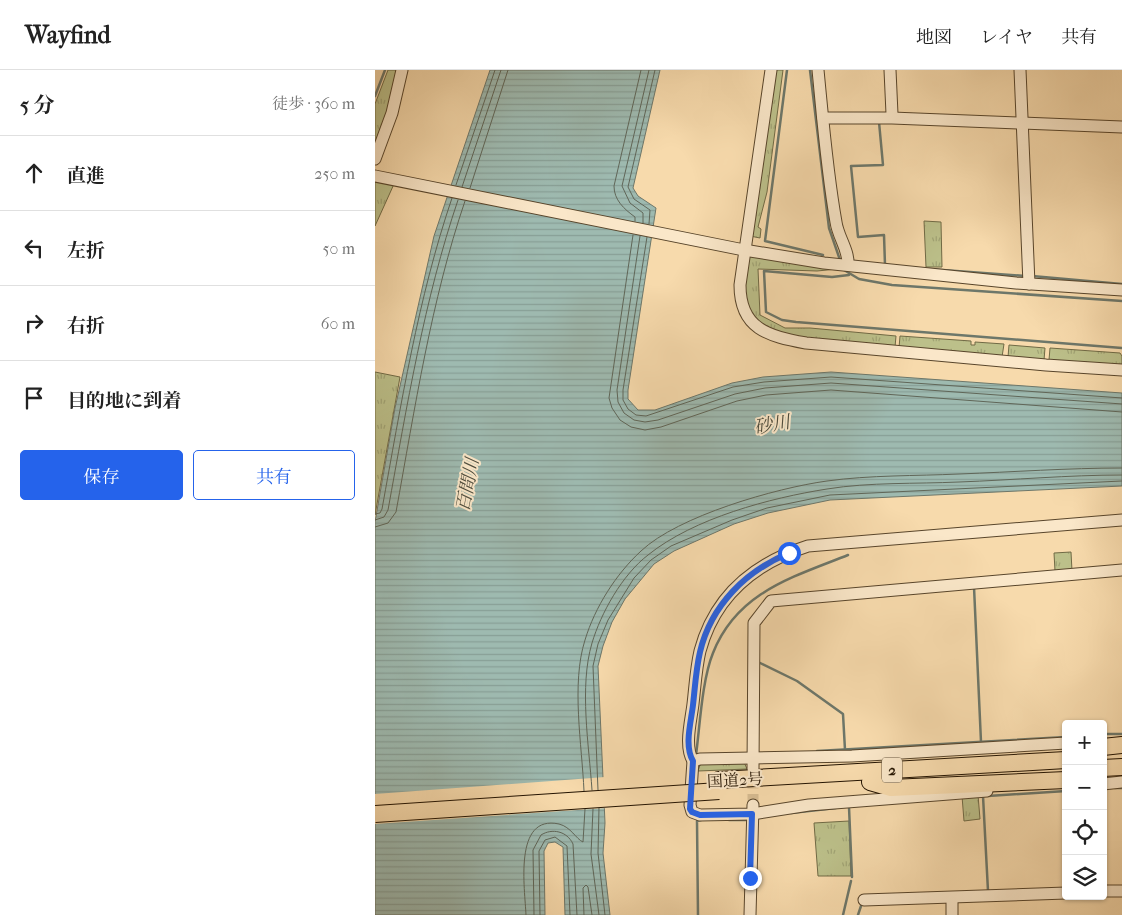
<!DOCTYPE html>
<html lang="ja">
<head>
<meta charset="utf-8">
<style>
	:root { --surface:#fff; --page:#f6f6f6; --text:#222; --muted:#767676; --line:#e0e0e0; --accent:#2563eb }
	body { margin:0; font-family:"IM FELL French Canon","Noto Serif JP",serif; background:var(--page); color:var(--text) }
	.controls { position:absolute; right:15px; bottom:15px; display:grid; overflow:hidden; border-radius:5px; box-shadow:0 1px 4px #0004 }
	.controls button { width:45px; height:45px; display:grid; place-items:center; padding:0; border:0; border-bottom:1px solid var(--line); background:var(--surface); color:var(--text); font:25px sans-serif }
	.stop { position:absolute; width:15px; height:15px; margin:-11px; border:4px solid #2563eb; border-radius:50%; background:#fff }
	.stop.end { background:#2563eb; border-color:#fff; box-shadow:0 1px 5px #0008 }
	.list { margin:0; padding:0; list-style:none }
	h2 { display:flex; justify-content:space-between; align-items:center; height:65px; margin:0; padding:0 20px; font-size:21px }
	h2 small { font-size:16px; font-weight:400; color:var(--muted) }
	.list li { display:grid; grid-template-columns:32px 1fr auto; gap:15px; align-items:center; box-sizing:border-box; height:75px; padding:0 20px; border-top:1px solid var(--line) }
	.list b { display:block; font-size:19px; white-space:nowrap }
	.list em { font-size:16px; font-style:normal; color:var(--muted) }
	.actions { display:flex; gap:10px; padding:15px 20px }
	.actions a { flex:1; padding:11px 0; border:1px solid var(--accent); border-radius:5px; text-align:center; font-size:18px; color:var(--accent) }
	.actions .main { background:var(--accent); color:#fff }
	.icon { flex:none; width:28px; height:28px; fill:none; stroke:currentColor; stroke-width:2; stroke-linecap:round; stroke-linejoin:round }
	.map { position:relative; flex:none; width:747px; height:845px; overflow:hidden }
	header { display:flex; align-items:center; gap:30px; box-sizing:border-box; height:70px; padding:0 25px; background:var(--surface); border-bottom:1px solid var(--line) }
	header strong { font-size:24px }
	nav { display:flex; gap:28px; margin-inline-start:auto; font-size:18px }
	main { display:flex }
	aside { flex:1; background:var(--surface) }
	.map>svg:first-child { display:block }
</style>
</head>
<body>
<header>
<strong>Wayfind</strong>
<nav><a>地図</a><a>レイヤ</a><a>共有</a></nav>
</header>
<main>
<aside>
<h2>5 分<small>徒歩 · 360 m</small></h2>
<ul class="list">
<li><svg class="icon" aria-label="ahead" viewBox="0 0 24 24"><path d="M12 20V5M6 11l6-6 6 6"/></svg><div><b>直進</b></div><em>250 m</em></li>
<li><svg class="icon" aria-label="left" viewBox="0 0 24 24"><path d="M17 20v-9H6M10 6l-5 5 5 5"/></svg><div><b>左折</b></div><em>50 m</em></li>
<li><svg class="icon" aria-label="right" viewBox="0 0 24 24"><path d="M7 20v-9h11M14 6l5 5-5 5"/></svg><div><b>右折</b></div><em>60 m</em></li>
<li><svg class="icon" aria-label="arrive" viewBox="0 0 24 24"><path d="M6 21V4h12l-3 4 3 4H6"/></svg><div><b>目的地に到着</b></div></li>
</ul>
<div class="actions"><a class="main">保存</a><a>共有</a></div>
</aside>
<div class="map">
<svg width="747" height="845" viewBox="0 0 747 845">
	<defs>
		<pattern id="grass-tufts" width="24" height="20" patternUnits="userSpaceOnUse" patternTransform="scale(1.25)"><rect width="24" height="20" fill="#bcc08a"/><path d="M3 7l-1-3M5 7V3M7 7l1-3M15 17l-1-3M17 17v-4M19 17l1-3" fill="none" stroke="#a1a475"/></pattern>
		<pattern id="water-rules" width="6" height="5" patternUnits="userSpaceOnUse" patternTransform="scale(1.25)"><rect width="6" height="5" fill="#9ebab0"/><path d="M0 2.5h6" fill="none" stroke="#889f96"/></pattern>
	</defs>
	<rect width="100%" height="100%" fill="#f7daac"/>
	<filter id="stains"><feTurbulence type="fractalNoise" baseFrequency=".004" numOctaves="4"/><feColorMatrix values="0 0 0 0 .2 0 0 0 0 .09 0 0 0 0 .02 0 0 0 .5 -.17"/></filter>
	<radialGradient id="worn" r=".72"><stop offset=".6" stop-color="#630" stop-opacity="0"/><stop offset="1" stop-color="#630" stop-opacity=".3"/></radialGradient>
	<g fill="url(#grass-tufts)" stroke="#706a45">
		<polygon points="13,0 23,0 13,41 0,76 0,34"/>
		<polygon points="400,0 408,0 392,122 383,157 386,159 385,168 375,166"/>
		<polygon points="0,110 19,114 0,156"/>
		<polygon points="549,151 566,152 567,197 551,197"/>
		<path d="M375,185L462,199L442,201L383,199L385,245L410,258H435L521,266L520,277C489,274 408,271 384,252C372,243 370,229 370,214C371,204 369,193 375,185Z"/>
		<polygon points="525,266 596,271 596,275 600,275 600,272 629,274 627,287 524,278"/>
		<polygon points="634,275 670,278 669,290 633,287"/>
		<polygon points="675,278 745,283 747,286 747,295 674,290"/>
		<polygon points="0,302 25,307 0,445"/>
		<polygon points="696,482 697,501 680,501 679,483"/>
		<polygon points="369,692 372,699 323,701 325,695 330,693"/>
		<polygon points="603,725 605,749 589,751 587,726"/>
		<polygon points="474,751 476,806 443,806 439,753"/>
	</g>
	<polygon fill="url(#water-rules)" stroke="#6d776a" points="115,0 285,0 258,118 263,126 281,138 253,320 253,329 263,340 280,340 357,313 388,307 456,302 747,323 747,416 455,430 393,443 359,454 299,481 279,494 250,529 237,552 228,576 223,596 230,753 228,783 235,845 190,845 188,777 180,772 173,773 169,781 170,845 0,845 0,452 20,338 59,166"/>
	<polygon fill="#f7daac" points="230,707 232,738 0,754 0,724"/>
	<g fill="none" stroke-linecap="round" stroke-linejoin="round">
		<g stroke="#606658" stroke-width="1">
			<polyline points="81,115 120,0"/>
			<polyline points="87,117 126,0"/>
			<polyline points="95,118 133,0"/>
			<path d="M260,151V147C249,139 239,130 239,116L266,0"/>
			<polyline points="268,153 268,143 255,133 247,116 274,0"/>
			<polyline points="274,154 275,140 259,129 253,117 280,0"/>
			<polyline points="258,165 234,328 237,338 245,350 256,357 270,360 286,357 362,331 391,325 456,320 747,342"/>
			<polyline points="265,166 242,320 243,332 249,343 259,350 270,352 283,350 360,324 390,318 456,313 747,334"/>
			<polyline points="272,167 248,320 248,330 253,339 261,345 271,346 358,317 389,312 456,307 747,328"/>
			<path d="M0,444L5,443L7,439C26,335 43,228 77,128"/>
			<path d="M0,450L9,447L13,440C32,336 49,230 83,130"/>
			<path d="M0,457L13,453L21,442C40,338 56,231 90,131"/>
			<path d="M217,720C214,675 204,617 217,573C226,543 247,505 273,485C319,448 395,428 452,419C495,412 541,414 584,412C639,410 693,405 747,405"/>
			<polyline points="223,720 218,596 223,574 233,550 259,508 276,490 296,476 357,450 392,438 455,425 747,411"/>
			<path d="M209,721C207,675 196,614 210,570C220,537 241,504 266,481C303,446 401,418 452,411C495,405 541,406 584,404C638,402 693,398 747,398"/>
			<polyline points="224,738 223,783 230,845"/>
			<polyline points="218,739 216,784 224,845"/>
			<path d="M151,845C150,819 138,744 184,754C196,757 201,769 208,772L210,739"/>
			<path d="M159,845L158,780L166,765C177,758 192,761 198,774L202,845"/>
			<polyline points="165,845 164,781 170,770 180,767 192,776 195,845"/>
			<polyline points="209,845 208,818 211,815 213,817 217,845"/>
		</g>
		<g stroke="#6d776a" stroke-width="2.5">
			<polyline points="412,0 390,171 448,185"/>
			<polyline points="435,0 454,158 465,190"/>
			<polyline points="0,26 10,0"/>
			<polyline points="504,52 508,95 476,96 483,167 509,165 510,195 512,195"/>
			<polyline points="554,199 651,206"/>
			<polyline points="469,200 484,209 517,215 747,231"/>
			<polyline points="474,205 457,207 389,201 391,242 407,250 421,252 747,278"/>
			<polyline points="657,206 747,214"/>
			<polyline points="599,517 606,672"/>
			<polyline points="383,592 422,611 468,644 470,680"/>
			<polyline points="728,664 747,664"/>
			<polyline points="442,681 691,667"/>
			<path d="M321,685C325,655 327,610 338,583C362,522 418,507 473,485"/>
			<polyline points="740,718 747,718"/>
			<polyline points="608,726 613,821"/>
			<polyline points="613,726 691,721"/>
			<polyline points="474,737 477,807"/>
			<polyline points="416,743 461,738"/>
			<polyline points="354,750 374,750"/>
			<polyline points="323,845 322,751 326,750"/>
			<polyline points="468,845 476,811"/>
			<polyline points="483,845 487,833"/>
		</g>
		<polyline stroke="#d7bc92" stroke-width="11" stroke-dasharray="11 5.5" stroke-linecap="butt" points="378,735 378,703"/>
		<defs>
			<g id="minor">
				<path d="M396,0L365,215C365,259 393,266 431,273L671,295L747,300"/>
				<path d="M443,0C448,51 452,102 461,152C463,167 474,180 473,195"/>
				<polyline points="515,0 517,44"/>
				<polyline points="645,0 654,214"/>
				<polyline points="448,48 517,48 747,57"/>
				<polyline points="0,89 17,43 27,0"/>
				<polyline points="0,106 369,180 449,193 641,213 747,220"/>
				<polyline points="318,691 325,689 477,686 691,673"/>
				<polyline points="378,699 379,553 396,531 747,500"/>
				<polyline points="728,714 747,712"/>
				<path d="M612,721L434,735L377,744L325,745L317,742L315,735L318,691C309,676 316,651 318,634C320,617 321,598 325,581C340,525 380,493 433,476L747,450"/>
				<polyline points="728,821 747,821"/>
				<polyline points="577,828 577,845"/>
				<polyline points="489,830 691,823"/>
				<polyline points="375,845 378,735"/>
			</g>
			<g id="highway">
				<polyline points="728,677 747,675"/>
				<polyline points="728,698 747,697"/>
				<polyline points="344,710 691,690"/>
				<polyline points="495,712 516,718 691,710"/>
			</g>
		</defs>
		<use href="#minor" stroke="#58452b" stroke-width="13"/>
		<use href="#highway" stroke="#231300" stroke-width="18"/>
		<use href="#minor" stroke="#fae7c9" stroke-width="11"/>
		<use href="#highway" stroke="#f7daac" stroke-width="16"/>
		<defs>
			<polyline id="highway-bridge" points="0,744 344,721"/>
		</defs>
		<use href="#highway-bridge" stroke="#231300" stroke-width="18" stroke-linecap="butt"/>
		<use href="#highway-bridge" stroke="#f7daac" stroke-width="16"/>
	</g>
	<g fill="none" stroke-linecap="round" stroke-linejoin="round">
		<path stroke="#2563eb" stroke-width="6" d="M375,808L377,744L325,745L317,742L315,739L318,691C309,676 316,652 318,635C320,617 321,599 325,582C336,535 371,501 414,483"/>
	</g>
	<g text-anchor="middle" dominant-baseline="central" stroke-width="4" stroke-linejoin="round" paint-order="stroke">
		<rect fill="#fae7c9" stroke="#64533c" stroke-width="1" x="507" y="687.5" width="20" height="25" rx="4"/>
		<g font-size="15" font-weight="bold" fill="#231300">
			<text x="517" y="700">2</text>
		</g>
		<g font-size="16" fill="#231300" stroke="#fae7c9">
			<text transform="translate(360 710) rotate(-3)">国道2号</text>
		</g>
		<g font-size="18" font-style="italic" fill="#4e4d3e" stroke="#fae7c9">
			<text transform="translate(397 355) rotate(-10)">砂川</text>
			<text transform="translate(93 415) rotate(-79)">百間川</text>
		</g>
	</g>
	<rect width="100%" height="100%" filter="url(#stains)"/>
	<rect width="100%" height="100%" fill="url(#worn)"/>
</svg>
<div class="controls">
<button>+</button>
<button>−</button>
<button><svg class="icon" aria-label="locate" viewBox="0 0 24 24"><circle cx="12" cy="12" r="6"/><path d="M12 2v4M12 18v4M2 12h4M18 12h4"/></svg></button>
<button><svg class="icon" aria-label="layers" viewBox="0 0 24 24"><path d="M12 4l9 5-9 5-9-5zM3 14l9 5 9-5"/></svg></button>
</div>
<div class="stop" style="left:414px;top:483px"></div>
<div class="stop end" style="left:375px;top:808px"></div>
</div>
</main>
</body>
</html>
